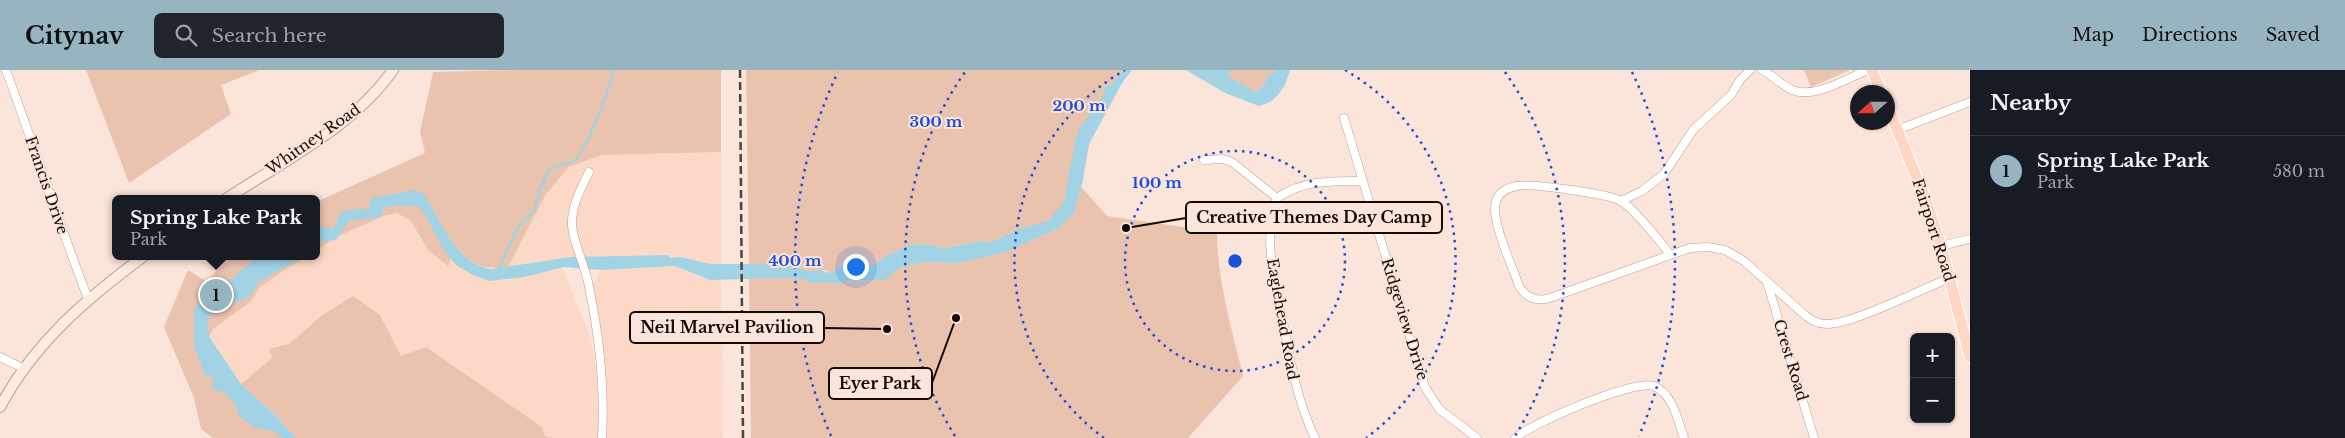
<!DOCTYPE html>
<html lang="en">
<head>
<meta charset="utf-8">
<style>
	:root { --surface:#171b24; --page:#20242c; --text:#f1f3f6; --muted:#9ea1a6; --line:#363941; --accent:#97b5c0 }
	body { margin:0; font-family:"Libre Baskerville",serif; background:var(--page); color:var(--text) }
	.controls { position:absolute; right:15px; bottom:15px; display:grid; overflow:hidden; border-radius:8px; box-shadow:0 1px 4px #0004 }
	.controls button { width:45px; height:45px; display:grid; place-items:center; padding:0; border:0; border-bottom:1px solid var(--line); background:var(--surface); color:var(--text); font:25px sans-serif }
	.compass { position:absolute; left:1850px; top:15px; width:45px; height:45px; border-radius:50%; background:var(--surface); box-shadow:0 1px 4px #0004; rotate:249deg }
	.you { position:absolute; left:855px; top:196px; width:18px; height:18px; margin:-12px; border:4px solid #fff; border-radius:50%; background:#1a73e8; box-shadow:0 0 0 8px #1a73e833 }
	.badge { display:grid; place-items:center; width:32px; height:32px; border-radius:50%; background:var(--accent); color:#111; font-size:16px; font-weight:700 }
	.pin { position:absolute; translate:-50% -50%; border:2px solid #fff; box-shadow:0 1px 5px #0006 }
	.popup { position:absolute; left:112px; top:125px; width:208px; height:65px; box-sizing:border-box; display:grid; place-content:center; border-radius:8px; background:var(--surface); filter:drop-shadow(0 1px 4px #0005); font-size:16px; white-space:nowrap; color:var(--muted) }
	.popup b { font-size:19px; color:var(--text) }
	.popup::after { content:''; position:absolute; left:50%; top:100%; margin-left:-10px; border:10px solid transparent; border-top-color:var(--surface) }
	.list { margin:0; padding:0; list-style:none }
	h2 { display:flex; justify-content:space-between; align-items:center; height:65px; margin:0; padding:0 20px; font-size:21px }
	h2 small { font-size:16px; font-weight:400; color:var(--muted) }
	.list li { display:grid; grid-template-columns:32px 1fr auto; gap:15px; align-items:center; box-sizing:border-box; height:70px; padding:0 20px; border-top:1px solid var(--line) }
	.list b { display:block; font-size:19px; white-space:nowrap }
	.list p { margin:0; font-size:16px; white-space:nowrap; color:var(--muted) }
	.list em { font-size:16px; font-style:normal; color:var(--muted) }
	.icon { flex:none; width:28px; height:28px; fill:none; stroke:currentColor; stroke-width:2; stroke-linecap:round; stroke-linejoin:round }
	.map { position:relative; flex:none; width:1970px; height:368px; overflow:hidden }
	header { display:flex; align-items:center; gap:30px; box-sizing:border-box; height:70px; padding:0 25px; background:var(--accent); color:#111 }
	header strong { font-size:24px }
	nav { display:flex; gap:28px; margin-inline-start:auto; font-size:18px }
	.search { width:350px; height:45px; background:var(--page); display:flex; align-items:center; gap:12px; box-sizing:border-box; padding:0 18px; border-radius:8px; color:var(--muted); font-size:19px }
	main { display:flex }
	aside { flex:1; background:var(--surface) }
	.map>svg:first-child { display:block }
</style>
</head>
<body>
<header>
<strong>Citynav</strong>
<div class="search"><svg class="icon" aria-label="search" viewBox="0 0 24 24"><circle cx="10" cy="10" r="6"/><path d="M15 15l6 6"/></svg>Search here</div>
<nav><a>Map</a><a>Directions</a><a>Saved</a></nav>
</header>
<main>
<div class="map">
<svg width="1970" height="368" viewBox="0 0 1970 368">
	<rect width="100%" height="100%" fill="#fbe4d9"/>
	<g fill="#fcd8c6">
		<polygon points="721,82 721,195 699,193 681,187 670,188 667,185 571,187 508,197 546,124 569,97 602,85"/>
		<polygon points="390,136 504,211 562,198 586,255 593,280 598,318 606,317 603,279 593,215 601,200 676,196 699,207 721,210 723,368 552,368 545,366 542,357 426,277 401,286 380,245 321,246 241,314 210,268 207,255 259,212 304,186 316,186 316,172"/>
	</g>
	<g fill="#eac3af">
		<polygon points="86,0 260,0 221,15 231,44 129,113"/>
		<path d="M514,0H721V82L602,85L569,97L546,124L508,197C480,200 474,195 455,176L448,196L428,180L411,151L397,143L386,145L336,167L316,181V132L425,83L420,62L433,2Z"/>
		<path d="M746,0H1123L1114,12L1103,19L1105,24C1083,53 1074,66 1070,104L1107,146L1217,162C1217,211 1232,259 1243,306L1188,368H751L749,208H784L803,209L814,214L822,212L840,214L846,211L885,210L901,197L923,192L959,193L1006,182L1057,159L1048,151L1019,159L989,173L981,171L946,178L922,174L909,175L884,187L874,195L857,198L849,195L842,196L830,203L825,200L808,201L786,194L749,195Z"/>
		<polygon points="1220,0 1276,0 1273,4 1269,4 1261,19 1255,22 1237,13"/>
		<polygon points="1804,0 1850,0 1811,17"/>
		<polygon points="229,186 309,186 283,201 260,217 250,232 214,258 205,272 246,334 294,367 273,343 241,314 272,288 269,279 289,274 321,246 353,226 380,245 401,286 426,277 542,357 545,366 552,368 213,368 201,359 194,328 164,257 188,200 207,212"/>
	</g>
	<g fill="#a1d3e5">
		<path d="M1123,0H1132L1122,13L1089,74L1083,110L1074,143L1057,159L1006,182L959,193L923,192L901,197L885,210L846,211L840,214L822,212L814,214L803,209L784,208L710,210L675,196L601,200L564,197L525,207L489,211L473,205L456,195L443,179L425,144L418,136H390L384,138L381,147L349,151L336,170L316,172V155L331,159L335,156L341,142L361,138L368,140L372,128L416,120L423,123C441,150 455,193 491,199L571,187L667,185L670,188L681,187L710,194H786L808,201L820,200L830,203L842,196L849,195L857,198L874,195L884,187L909,175L922,174L946,178L981,171L989,173L1019,159L1048,151L1064,132L1075,70L1081,56L1104,24L1103,19L1114,12Z"/>
		<path d="M1186,0H1230L1228,6L1255,22L1261,19L1269,4H1273L1276,0H1290C1285,18 1278,31 1259,36L1225,23Z"/>
		<polygon points="258,186 304,186 259,212 249,227 214,241 209,247 207,255 210,268 241,314 273,343 296,368 283,368 273,361 257,358 245,351 238,344 236,335 223,321 216,321 212,318 213,307 205,305 194,276 194,238 224,216"/>
	</g>
	<g fill="none" stroke-linecap="round" stroke-linejoin="round">
		<path stroke="#a1d3e5" stroke-width="2.5" d="M499,199L516,160L535,139L540,119L550,99C558,96 569,94 576,89C586,80 612,14 613,0"/>
		<defs>
			<g id="minor">
				<path d="M6,0C34,76 59,153 88,229"/>
				<path d="M1762,0C1773,5 1781,15 1792,20C1815,29 1846,9 1867,0"/>
				<polyline points="1344,48 1425,317 1439,339 1477,368"/>
				<polyline points="1897,60 1970,32"/>
				<polyline points="1204,90 1223,89 1232,92 1277,128"/>
				<path d="M589,102C581,119 571,136 572,156C574,175 584,193 588,212C599,263 605,315 602,368"/>
				<path d="M1277,128C1262,169 1275,216 1284,257C1291,295 1298,333 1315,368"/>
				<path d="M1277,128C1303,110 1332,111 1362,111"/>
				<polyline points="1621,131 1642,121 1664,104 1693,60 1731,25 1740,10 1750,0"/>
				<polyline points="1941,176 1970,169"/>
				<path d="M1670,185C1662,173 1633,138 1621,131C1610,124 1530,113 1516,116C1507,118 1498,123 1496,132C1490,150 1513,197 1519,216C1526,228 1537,232 1550,228L1690,178L1708,177L1725,180L1744,191L1806,246C1812,251 1819,254 1827,254C1853,254 1922,219 1950,208"/>
				<polyline points="1767,212 1814,368"/>
				<polyline points="0,287 23,298"/>
				<path d="M1515,368C1532,353 1634,309 1654,316C1673,324 1678,351 1684,368"/>
			</g>
			<g id="secondary">
				<path d="M226,129C283,91 352,58 393,0"/>
				<path d="M0,337C34,273 86,229 144,186"/>
			</g>
			<g id="primary">
				<polyline points="1872,0 1881,22"/>
				<polyline points="1888,37 1926,131 1941,176 1970,287"/>
			</g>
		</defs>
		<use href="#minor" stroke="#bba092" stroke-width="9"/>
		<use href="#secondary" stroke="#bba092" stroke-width="12"/>
		<use href="#primary" stroke="#fff" stroke-width="13"/>
		<use href="#minor" stroke="#fff" stroke-width="8"/>
		<use href="#secondary" stroke="#feebe1" stroke-width="10"/>
		<use href="#primary" stroke="#fed7c4" stroke-width="11"/>
		<polyline stroke="#4f423d" stroke-width="2.5" stroke-dasharray="8 4" stroke-linecap="butt" points="740,0 743,368"/>
	</g>
	<g fill="none" stroke="#1d4ed8" stroke-width="2.5" stroke-dasharray="2.5 5">
		<circle cx="1235" cy="191" r="110"/>
		<path d="M1104 368A220 220 0 0 1 1125 0M1345 0A220 220 0 0 1 1366 368"/>
		<path d="M955 366A330 330 0 0 1 965 2M1505 2A330 330 0 0 1 1515 366"/>
		<path d="M831 366A440 440 0 0 1 838 2M1632 2A440 440 0 0 1 1639 366"/>
	</g>
	<g text-anchor="middle" dominant-baseline="central" stroke-width="4" stroke-linejoin="round" paint-order="stroke">
		<g font-size="15" fill="#130a06" stroke="#fbe4d9">
			<text transform="translate(313 69) rotate(-35)">Whitney Road</text>
			<text transform="translate(47 115) rotate(71)">Francis Drive</text>
			<text transform="translate(1934 160) rotate(72)">Fairport Road</text>
			<text transform="translate(1283 249) rotate(80)">Eaglehead Road</text>
			<text transform="translate(1405 249) rotate(73)">Ridgeview Drive</text>
			<text transform="translate(1791 290) rotate(73)">Crest Road</text>
		</g>
	</g>
	<circle cx="1235" cy="191" r="8" fill="#1d4ed8" stroke="#fbe4d9" stroke-width="2.5"/>
	<g font-size="15" text-anchor="middle" font-weight="bold" fill="#1d4ed8" stroke="#fbe4d9" stroke-width="4" stroke-linejoin="round" paint-order="stroke">
		<text x="1079" y="41">200 m</text>
		<text x="936" y="57">300 m</text>
		<text x="1157" y="118">100 m</text>
		<text x="795" y="196">400 m</text>
	</g>
	<path fill="none" stroke="#130a06" stroke-width="2" d="M1126 158L1186 148M887 259L824 258M956 248L932 313"/>
	<g fill="#130a06" stroke="#fbe4d9" stroke-width="2">
		<circle cx="1126" cy="158" r="5"/>
		<circle cx="887" cy="259" r="5"/>
		<circle cx="956" cy="248" r="5"/>
	</g>
	<g fill="#fbe4d9" stroke="#130a06" stroke-width="2">
		<rect x="1186" y="132" width="256" height="31" rx="5"/>
		<rect x="630" y="242" width="194" height="31" rx="5"/>
		<rect x="829" y="298" width="103" height="31" rx="5"/>
	</g>
	<g font-size="16" text-anchor="middle" font-weight="bold" fill="#130a06">
		<text x="1314" y="153">Creative Themes Day Camp</text>
		<text x="727" y="263">Neil Marvel Pavilion</text>
		<text x="880" y="319">Eyer Park</text>
	</g>
</svg>
<div class="controls">
<button>+</button>
<button>−</button>
</div>
<svg class="compass" viewBox="-18 -18 36 36"><path d="M0-13l5 13h-10z" fill="#e53935"/><path d="M0 13l5-13h-10z" fill="#9ea1a6"/></svg>
<div class="you"></div>
<div class="pin badge" style="left:216px;top:225px">1</div>
<div class="popup"><b>Spring Lake Park</b>Park</div>
</div>
<aside>
<h2>Nearby<small></small></h2>
<ul class="list">
<li><span class="badge">1</span><div><b>Spring Lake Park</b><p>Park</p></div><em>580 m</em></li>
</ul>
</aside>
</main>
</body>
</html>
